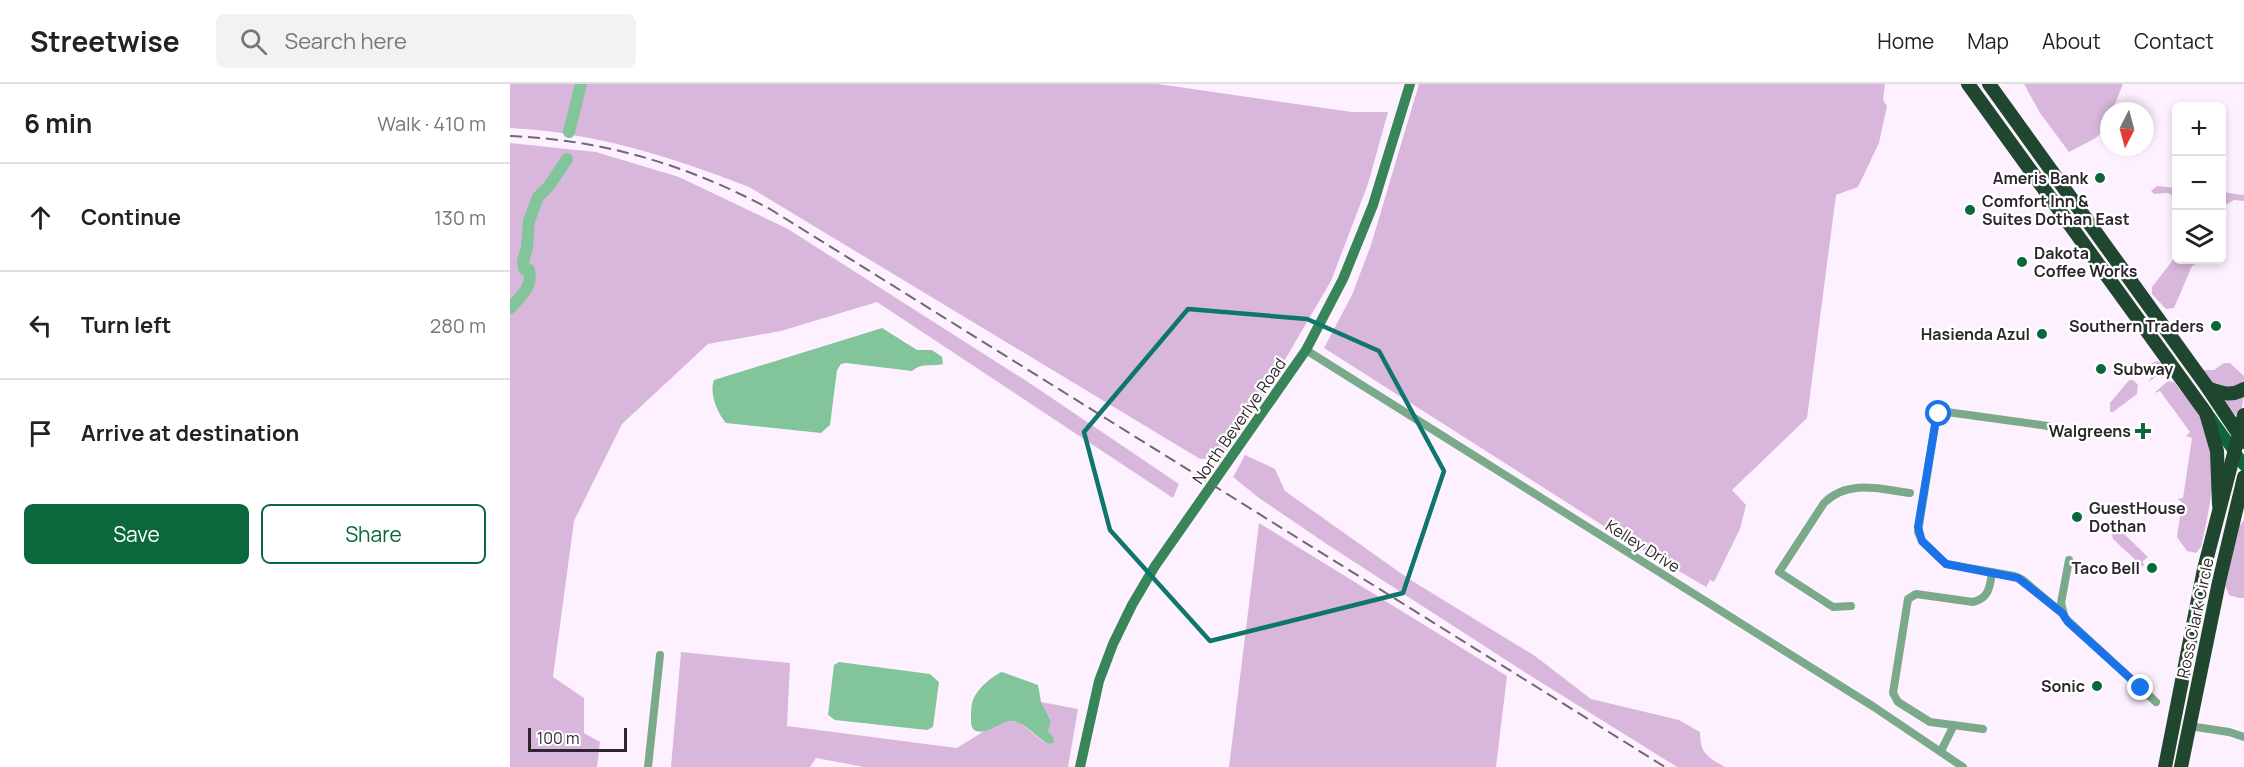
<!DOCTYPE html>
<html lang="en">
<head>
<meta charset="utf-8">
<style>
	:root { --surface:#fff; --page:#f2f2f2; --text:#222; --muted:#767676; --line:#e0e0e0; --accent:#0a683c }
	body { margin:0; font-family:Manrope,sans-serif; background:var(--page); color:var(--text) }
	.controls { position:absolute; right:18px; top:18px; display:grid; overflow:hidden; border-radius:9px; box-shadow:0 3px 9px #0003 }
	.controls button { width:54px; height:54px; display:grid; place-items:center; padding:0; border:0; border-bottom:2px solid var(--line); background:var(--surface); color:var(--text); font:30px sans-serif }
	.compass { position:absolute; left:1590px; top:18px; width:54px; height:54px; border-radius:50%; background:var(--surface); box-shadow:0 3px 9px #0003; rotate:186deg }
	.scale { position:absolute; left:18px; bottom:15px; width:99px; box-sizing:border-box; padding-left:6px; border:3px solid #2e262e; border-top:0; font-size:16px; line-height:21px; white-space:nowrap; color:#2e262e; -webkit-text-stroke:4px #fff; paint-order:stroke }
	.stop { position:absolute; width:18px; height:18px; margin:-14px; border:4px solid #1a73e8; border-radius:50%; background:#fff }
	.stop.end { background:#1a73e8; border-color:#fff; box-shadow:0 2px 6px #0008 }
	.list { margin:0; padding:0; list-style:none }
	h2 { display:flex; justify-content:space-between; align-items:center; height:78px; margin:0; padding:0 24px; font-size:26px }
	h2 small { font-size:20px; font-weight:400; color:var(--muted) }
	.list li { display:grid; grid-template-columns:39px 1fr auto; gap:18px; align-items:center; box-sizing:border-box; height:108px; padding:0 24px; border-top:2px solid var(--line) }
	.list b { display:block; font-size:22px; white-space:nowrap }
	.list em { font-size:20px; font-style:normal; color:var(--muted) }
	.actions { display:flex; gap:12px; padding:18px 24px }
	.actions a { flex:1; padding:14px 0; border:2px solid var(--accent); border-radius:9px; text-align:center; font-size:21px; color:var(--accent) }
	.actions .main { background:var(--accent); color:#fff }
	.icon { flex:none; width:33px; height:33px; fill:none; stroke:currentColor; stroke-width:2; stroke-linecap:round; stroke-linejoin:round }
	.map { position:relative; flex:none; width:1734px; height:683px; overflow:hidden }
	header { display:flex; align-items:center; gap:36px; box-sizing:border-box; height:84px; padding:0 30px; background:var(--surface); border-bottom:2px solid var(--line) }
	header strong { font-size:28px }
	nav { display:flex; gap:33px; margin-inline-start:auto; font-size:21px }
	.search { width:420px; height:54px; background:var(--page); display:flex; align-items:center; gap:15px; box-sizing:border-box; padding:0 21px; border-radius:9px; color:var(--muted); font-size:22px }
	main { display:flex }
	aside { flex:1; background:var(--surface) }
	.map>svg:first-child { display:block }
</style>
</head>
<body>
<header>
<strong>Streetwise</strong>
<div class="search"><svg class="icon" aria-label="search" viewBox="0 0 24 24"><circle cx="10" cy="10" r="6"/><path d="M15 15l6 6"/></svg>Search here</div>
<nav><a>Home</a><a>Map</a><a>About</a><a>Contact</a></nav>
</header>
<main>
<aside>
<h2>6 min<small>Walk · 410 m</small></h2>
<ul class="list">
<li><svg class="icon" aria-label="ahead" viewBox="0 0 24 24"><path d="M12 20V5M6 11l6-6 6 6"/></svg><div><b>Continue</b></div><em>130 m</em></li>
<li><svg class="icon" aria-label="left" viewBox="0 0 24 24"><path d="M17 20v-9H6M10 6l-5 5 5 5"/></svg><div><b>Turn left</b></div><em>280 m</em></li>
<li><svg class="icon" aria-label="arrive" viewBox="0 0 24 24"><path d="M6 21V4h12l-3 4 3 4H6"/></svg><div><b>Arrive at destination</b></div></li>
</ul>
<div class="actions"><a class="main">Save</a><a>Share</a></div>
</aside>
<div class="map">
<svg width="1734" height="683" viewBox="0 0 1734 683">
	<rect width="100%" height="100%" fill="#fef1ff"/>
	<g fill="#d9b7dc">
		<path d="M0,0H648L842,28H878L858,100L821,197L752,315L712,374L690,375L239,103C162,73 83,48 0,44Z"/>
		<polygon points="909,0 1375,0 1373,16 1377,22 1369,59 1348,103 1326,111 1297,334 1222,406 1236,421 1230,445 1204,498 1200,496 1196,503 1111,453 814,264 842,211 861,161"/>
		<path d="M1514,0H1613L1602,27H1599C1599,53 1579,57 1559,68L1530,29Z"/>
		<polygon points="0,59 86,68 169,93 278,145 518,298 669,400 663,414 367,218 271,247 198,260 112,340 64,437 43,593 74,614 74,649 90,658 87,683 0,683"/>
		<polygon points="1647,102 1666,104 1666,114 1658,109 1644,110 1641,107"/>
		<polygon points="1712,108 1734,111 1734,117 1724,116 1712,123"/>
		<polygon points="1666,172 1666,176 1694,176 1682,182 1664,224 1656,225 1642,210 1642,203"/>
		<polygon points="1646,277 1650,278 1654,282 1654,287 1638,298 1641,294 1636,286 1633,288 1630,286"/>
		<polygon points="1714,279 1720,279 1734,292 1734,300 1729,304 1705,303 1693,286 1704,286"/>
		<polygon points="1619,296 1623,296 1628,301 1627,310 1603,328 1600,328 1600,319"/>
		<path d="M1658,297L1664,298C1676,314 1695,333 1700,352C1708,389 1699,427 1691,463L1686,469L1677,467L1667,453L1672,418L1667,415L1673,414L1682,354L1676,352L1680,348L1650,307L1644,309Z"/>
		<polygon points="1734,311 1731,329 1725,331 1712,313"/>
		<path d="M735,371L765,385L775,407L899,495L1025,572L1081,615L1169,636L1190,648C1190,670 1198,673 1215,683H1167L1016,589L818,461L749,414L723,393Z"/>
		<polygon points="1734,436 1734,514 1729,514 1719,511 1715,501 1729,443"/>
		<polygon points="749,439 997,592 986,683 719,683"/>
		<polygon points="1608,444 1638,473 1632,478 1634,480 1633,483 1603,455 1602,451"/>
		<polygon points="171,568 280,579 277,642 447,664 474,647 493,638 503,637 509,638 534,658 539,651 538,648 541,637 531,618 568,625 558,683 354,683 306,674 300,683 161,683"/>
	</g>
	<g fill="#82c59a">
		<path d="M372,244L407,266H422L432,273L433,280C421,283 413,278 402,287L336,279L331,280L327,286L320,341L311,349L216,339C207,329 199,309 204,296Z"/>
		<polygon points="329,578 420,590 429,598 423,643 417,646 325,636 318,631 324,581"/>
		<path d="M492,588L528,601L531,618L541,637L538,648L543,653L544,658L540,660C527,656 516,637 501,637C490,637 478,651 466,647C461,645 461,639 461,635C461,630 461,621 463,616C467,605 482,592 492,588Z"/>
	</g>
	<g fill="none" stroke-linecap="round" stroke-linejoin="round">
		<g stroke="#82c59a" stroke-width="12">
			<polyline points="59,48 71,0"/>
			<path d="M0,224C11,212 23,203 19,186L14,185L13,177L17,164L19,137L28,113L39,102L57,75"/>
		</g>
		<g stroke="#7baa8b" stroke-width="8">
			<polyline points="796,266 1364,623 1453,683"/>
			<polyline points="1538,342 1437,328 1429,330 1426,335 1408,448 1412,457 1436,480 1504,492 1513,496 1552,529"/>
			<polyline points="1559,476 1551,519 1555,534 1646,618"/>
			<path d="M1341,522L1323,523L1269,488L1314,419C1338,395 1370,405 1400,409"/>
			<polyline points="1679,642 1719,648 1734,653"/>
			<path d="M1473,645L1420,638L1388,618L1383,609L1398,515L1406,510L1463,518C1479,514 1480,503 1482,488"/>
			<polyline points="1431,667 1444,641"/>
			<polyline points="138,683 150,571"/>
		</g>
		<polyline stroke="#378558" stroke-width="10" points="570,683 589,597 603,560 622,521 645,482 796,266 833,195 863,121 900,0"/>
		<polyline stroke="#10663b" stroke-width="12" points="1699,332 1734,381"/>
		<g stroke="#1f462f" stroke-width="14">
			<polyline points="1458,0 1696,329 1707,367 1709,421"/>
			<polyline points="1479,0 1698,304 1734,358"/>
			<path d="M1698,304C1711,309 1721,313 1734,305"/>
			<polyline points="1655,683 1694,485 1734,331"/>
			<polyline points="1671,683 1709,498 1734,393"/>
		</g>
		<path stroke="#716771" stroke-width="2" stroke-dasharray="12 6" stroke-linecap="butt" d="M0,52C95,56 177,81 260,125L1155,683"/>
	</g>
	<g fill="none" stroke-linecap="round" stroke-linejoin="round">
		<polyline stroke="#1a73e8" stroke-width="8" points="1429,330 1426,335 1408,443 1412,457 1436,480 1508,494 1552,529 1558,538 1631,604"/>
	</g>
	<path fill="none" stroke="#0f766e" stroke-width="4.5" stroke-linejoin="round" d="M678,225L797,235L869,267L934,387L893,509L700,557L600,446L574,348Z"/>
	<g fill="#0a683c" stroke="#fff" stroke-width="2">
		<circle cx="1590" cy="94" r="6"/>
		<circle cx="1460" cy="126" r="6"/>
		<circle cx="1512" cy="178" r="6"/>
		<circle cx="1706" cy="242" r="6"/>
		<circle cx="1532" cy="250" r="6"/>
		<circle cx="1591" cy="285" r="6"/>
		<path d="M1630 338h6v6h6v6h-6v6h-6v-6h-6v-6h6z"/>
		<circle cx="1567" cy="433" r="6"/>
		<circle cx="1642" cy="484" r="6"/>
		<circle cx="1587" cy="602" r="6"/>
	</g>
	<g text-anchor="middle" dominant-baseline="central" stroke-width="4.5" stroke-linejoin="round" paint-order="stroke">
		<g font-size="16" font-weight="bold" fill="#2e262e" stroke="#fff" text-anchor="end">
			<text x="1578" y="94">Ameris Bank</text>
			<text x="1472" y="117" text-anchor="start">Comfort Inn &amp;<tspan x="1472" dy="18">Suites Dothan East</tspan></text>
			<text x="1524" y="169" text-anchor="start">Dakota<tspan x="1524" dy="18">Coffee Works</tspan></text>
			<text x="1694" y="242">Southern Traders</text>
			<text x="1520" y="250">Hasienda Azul</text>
			<text x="1603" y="285" text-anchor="start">Subway</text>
			<text x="1621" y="347">Walgreens</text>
			<text x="1579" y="424" text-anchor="start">GuestHouse<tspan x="1579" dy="18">Dothan</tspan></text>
			<text x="1630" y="484">Taco Bell</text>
			<text x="1575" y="602">Sonic</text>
		</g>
		<g font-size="16" fill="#2e262e" stroke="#fff">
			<text transform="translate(729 337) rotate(-55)">North Beverlye Road</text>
			<text transform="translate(1133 462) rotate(32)">Kelley Drive</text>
			<text transform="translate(1685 534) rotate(-78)">Ross Clark Circle</text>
		</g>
	</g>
</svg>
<div class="controls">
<button>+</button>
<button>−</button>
<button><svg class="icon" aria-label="layers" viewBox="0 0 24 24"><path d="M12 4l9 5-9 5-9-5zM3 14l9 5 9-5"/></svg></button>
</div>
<svg class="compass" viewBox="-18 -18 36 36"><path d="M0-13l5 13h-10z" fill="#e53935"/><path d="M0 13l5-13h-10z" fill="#767676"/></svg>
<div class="scale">100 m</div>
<div class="stop" style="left:1429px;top:330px"></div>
<div class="stop end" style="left:1631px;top:604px"></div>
</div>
</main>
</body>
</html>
